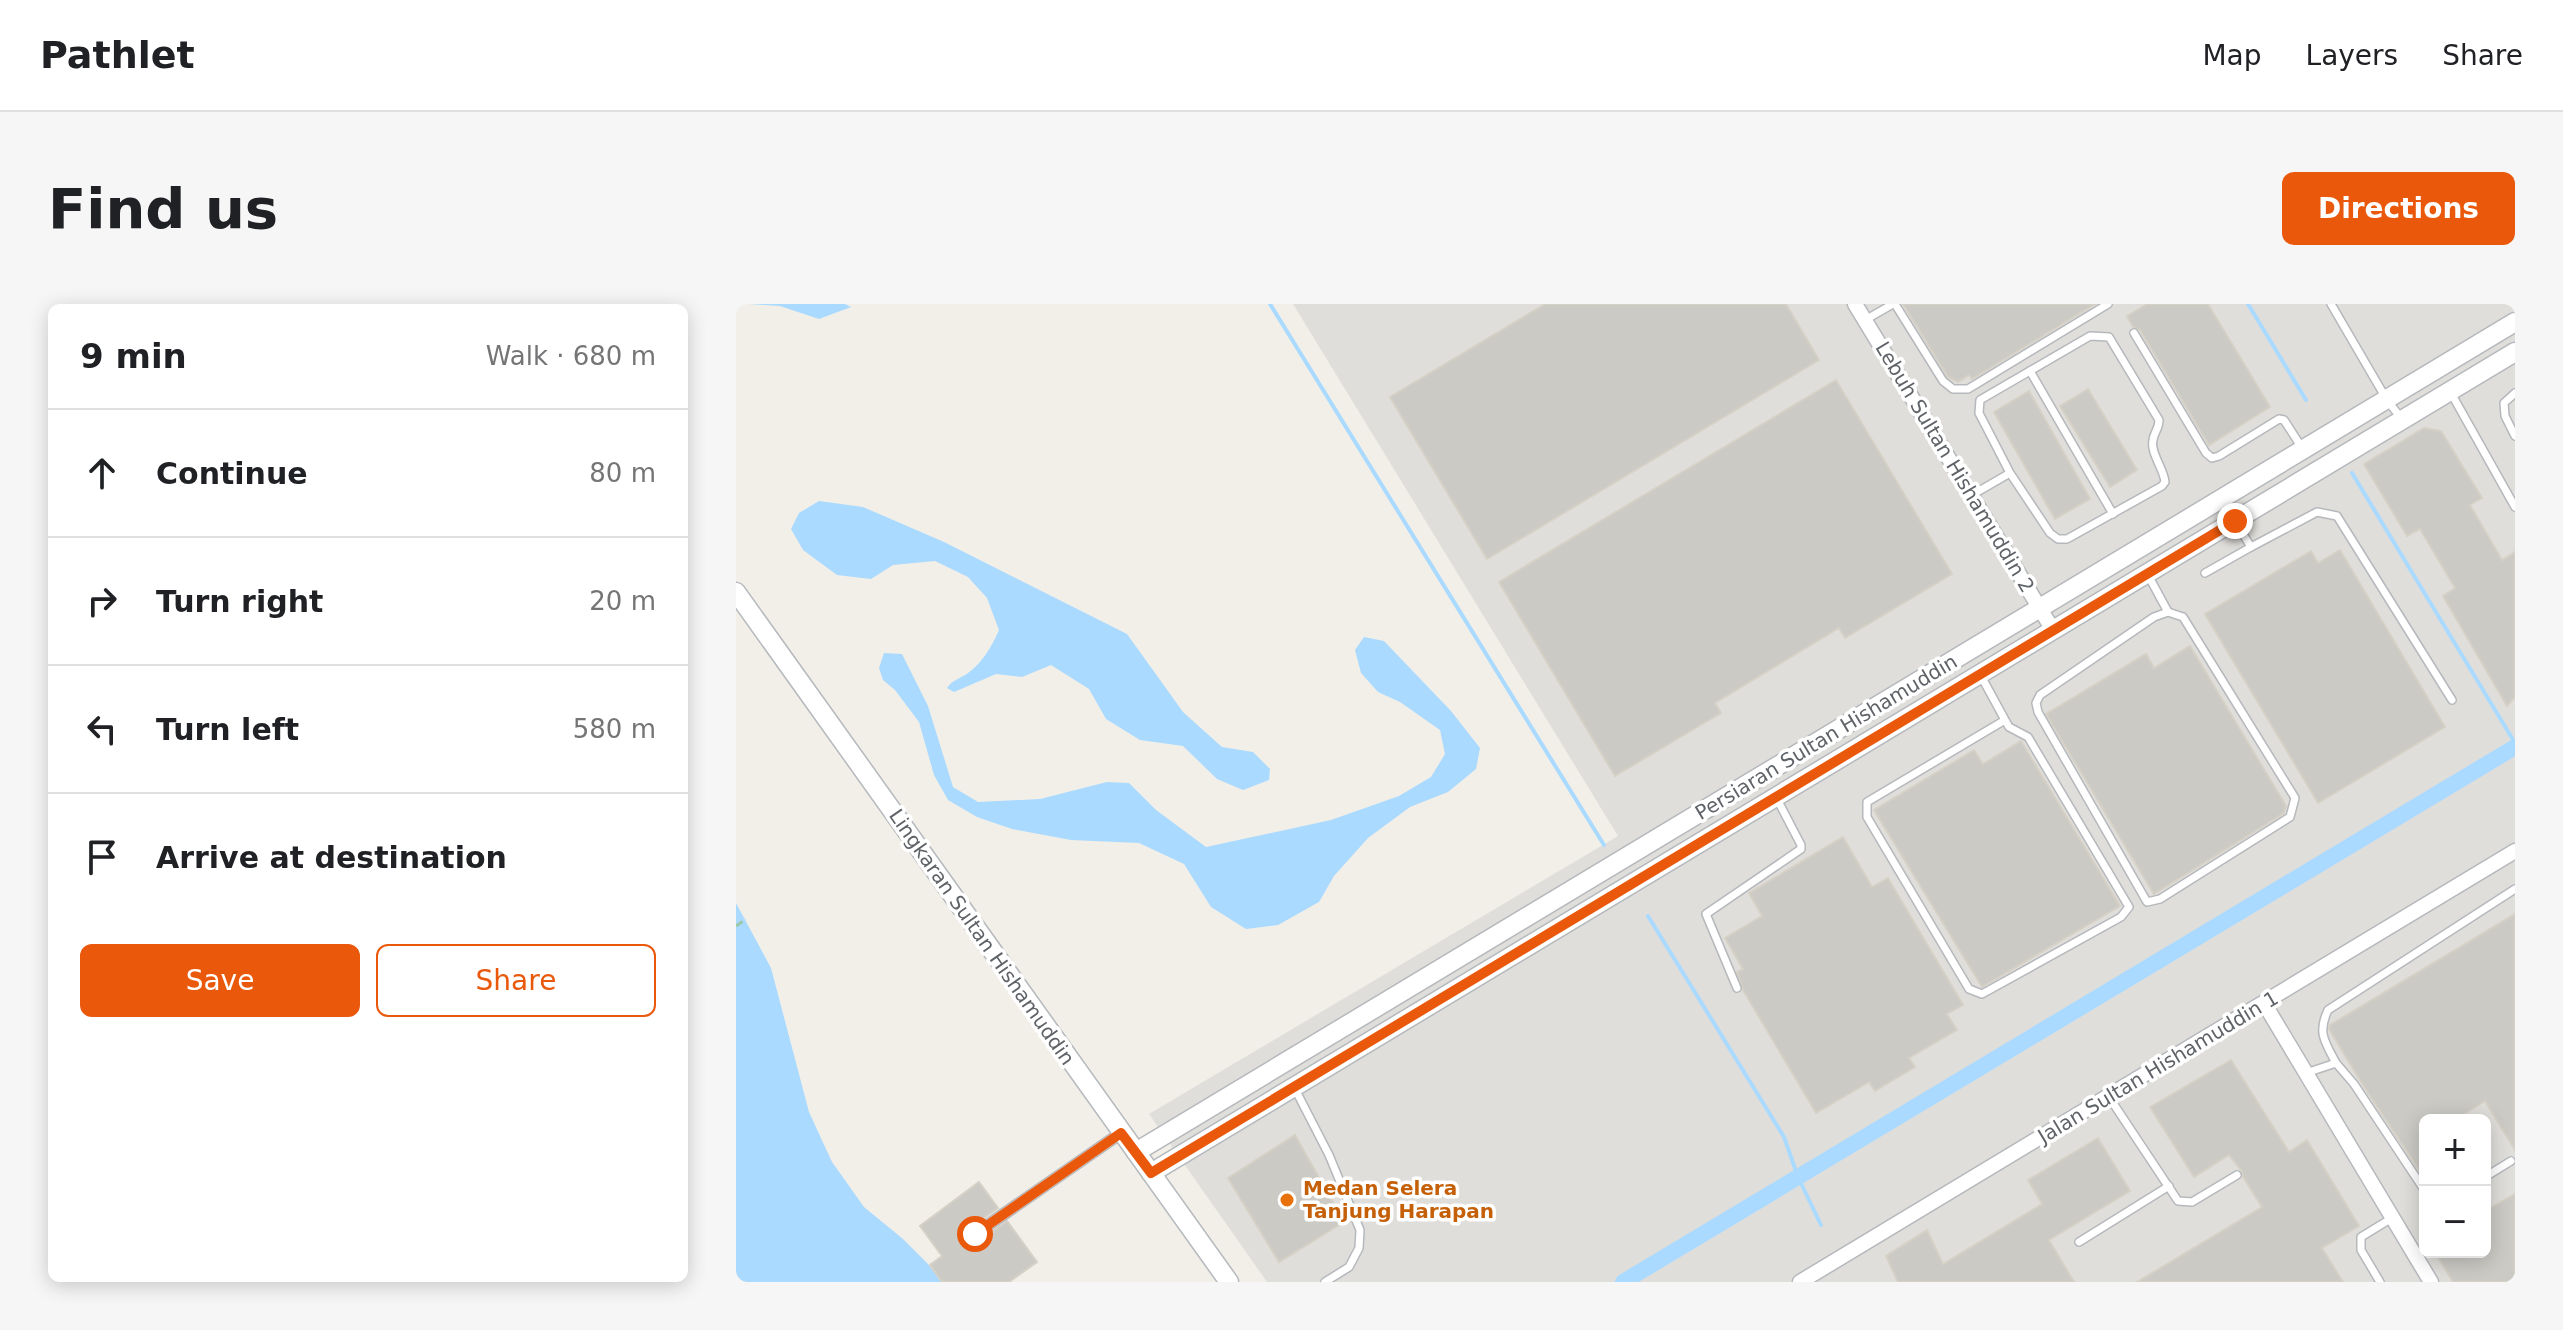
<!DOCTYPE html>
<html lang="en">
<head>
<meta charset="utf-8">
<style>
	:root { --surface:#fff; --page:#f6f6f6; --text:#202124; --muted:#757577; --line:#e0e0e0; --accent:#ea580c }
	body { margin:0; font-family:"DejaVu Sans",sans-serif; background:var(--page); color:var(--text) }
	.controls { position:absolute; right:24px; bottom:24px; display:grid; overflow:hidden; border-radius:12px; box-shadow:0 4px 20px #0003 }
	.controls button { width:72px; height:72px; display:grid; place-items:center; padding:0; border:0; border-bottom:2px solid var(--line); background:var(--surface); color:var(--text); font:40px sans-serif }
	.stop { position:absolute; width:24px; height:24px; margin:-18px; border:6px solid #ea580c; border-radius:50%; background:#fff }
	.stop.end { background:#ea580c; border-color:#fff; box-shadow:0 2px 8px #0008 }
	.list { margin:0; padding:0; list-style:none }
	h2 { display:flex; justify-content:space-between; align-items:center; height:104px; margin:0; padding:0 32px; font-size:34px }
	h2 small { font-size:26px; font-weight:400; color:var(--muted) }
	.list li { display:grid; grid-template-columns:52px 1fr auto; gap:24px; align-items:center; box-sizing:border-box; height:128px; padding:0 32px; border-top:2px solid var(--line) }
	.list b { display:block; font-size:30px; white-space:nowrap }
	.list em { font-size:26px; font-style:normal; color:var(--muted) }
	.actions { display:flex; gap:16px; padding:24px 32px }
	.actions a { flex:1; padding:18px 0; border:2px solid var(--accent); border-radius:12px; text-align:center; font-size:28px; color:var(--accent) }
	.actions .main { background:var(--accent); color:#fff }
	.icon { flex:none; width:44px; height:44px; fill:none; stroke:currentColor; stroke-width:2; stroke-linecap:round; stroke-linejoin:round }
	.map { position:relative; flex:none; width:1779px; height:978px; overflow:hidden; border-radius:12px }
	header { display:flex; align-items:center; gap:48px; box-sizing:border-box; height:112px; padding:0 40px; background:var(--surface); border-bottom:2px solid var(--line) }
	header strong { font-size:38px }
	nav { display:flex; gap:44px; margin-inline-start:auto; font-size:28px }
	.intro { display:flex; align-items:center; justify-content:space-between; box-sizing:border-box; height:192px; padding:0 48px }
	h1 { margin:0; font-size:56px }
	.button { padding:20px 36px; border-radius:12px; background:var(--accent); color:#fff; font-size:28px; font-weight:700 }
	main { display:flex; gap:48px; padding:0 48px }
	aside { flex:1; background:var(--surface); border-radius:12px; box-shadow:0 4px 20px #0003 }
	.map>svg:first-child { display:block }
</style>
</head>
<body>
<header>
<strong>Pathlet</strong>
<nav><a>Map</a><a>Layers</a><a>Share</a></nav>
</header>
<div class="intro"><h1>Find us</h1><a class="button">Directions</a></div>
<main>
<aside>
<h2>9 min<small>Walk · 680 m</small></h2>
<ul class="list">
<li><svg class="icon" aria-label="ahead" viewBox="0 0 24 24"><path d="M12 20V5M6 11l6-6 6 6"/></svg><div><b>Continue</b></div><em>80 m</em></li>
<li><svg class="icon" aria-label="right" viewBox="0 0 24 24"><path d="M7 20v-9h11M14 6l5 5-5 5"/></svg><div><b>Turn right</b></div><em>20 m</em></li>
<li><svg class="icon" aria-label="left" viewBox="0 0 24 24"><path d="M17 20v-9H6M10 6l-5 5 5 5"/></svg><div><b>Turn left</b></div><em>580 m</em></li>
<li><svg class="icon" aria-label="arrive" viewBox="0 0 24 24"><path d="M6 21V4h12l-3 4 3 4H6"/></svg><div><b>Arrive at destination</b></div></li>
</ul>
<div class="actions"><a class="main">Save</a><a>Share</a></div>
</aside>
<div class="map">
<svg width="1779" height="978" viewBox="0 0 1779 978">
	<rect width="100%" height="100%" fill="#f1efe8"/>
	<path fill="#e0deda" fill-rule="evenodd" d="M557,0H1779V978H531L413,810L882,532ZM1689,816H1749V948H1689Z"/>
	<g fill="#aadaff">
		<polygon points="13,0 109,0 115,3 83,15 44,2"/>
		<path d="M83,197L127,203L208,238L391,330L447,408L486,443L517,448L534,465L533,476L507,486L481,475L447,442L404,436L370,415L353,385L315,361L286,373L260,370L218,388L211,384C217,375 224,375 232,369C247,358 256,342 263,326L251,294L232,273L199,257L157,261L135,275L101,271L67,246L55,225L63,209Z"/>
		<polygon points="628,333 648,337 715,407 744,444 740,465 712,488 674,503 632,534 598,572 583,598 542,621 510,625 475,603 448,560 403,539 335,536 276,525 241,513 212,496 198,471 183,418 159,386 147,376 143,364 148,349 166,350 192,402 217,483 242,498 304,495 371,478 393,479 420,506 470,543 595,516 663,492 695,473 709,450 704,426 664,398 642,388 625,369 619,346"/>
		<polygon points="0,599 35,664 73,808 96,858 128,903 167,935 192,960 206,978 0,978"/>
	</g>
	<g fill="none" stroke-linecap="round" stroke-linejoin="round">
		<g stroke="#aadaff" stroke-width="4">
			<polyline points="534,0 868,541"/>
			<polyline points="1512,0 1570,96"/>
			<polyline points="1616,169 1779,439"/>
			<polyline points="912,612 1048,833 1062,873 1085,921"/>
		</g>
		<polyline stroke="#aadaff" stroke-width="16" points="887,978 1779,443"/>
	</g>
	<g fill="#cccac5" stroke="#d6d1c6" stroke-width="2">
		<polygon points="809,0 1050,0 1083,56 751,255 654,93"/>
		<polygon points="1167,0 1359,0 1236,75 1233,71 1222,78 1212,73"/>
		<polygon points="1411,0 1472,0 1534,103 1473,141 1404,26 1397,23 1391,12"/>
		<polygon points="1100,76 1216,270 1109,334 1103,324 979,399 985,409 879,472 763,278"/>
		<polygon points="1352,85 1401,166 1374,183 1324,102"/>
		<polygon points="1293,87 1354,195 1319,215 1258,108"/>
		<polygon points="1688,124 1705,127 1746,194 1734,201 1766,256 1779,248 1779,393 1771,402 1707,292 1719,284 1684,225 1671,232 1628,160"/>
		<polygon points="1604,246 1709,423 1582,499 1469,310 1575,247 1582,259"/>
		<polygon points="1454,342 1550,502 1548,509 1418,590 1310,410 1410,350 1418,364"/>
		<polygon points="1285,437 1384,602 1246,683 1138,506 1238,446 1247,460"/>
		<polygon points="1107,533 1136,583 1152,574 1227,701 1211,710 1221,726 1173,754 1179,763 1139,787 1133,778 1080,809 1007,686 1001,668 1007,665 989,634 1026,612 1013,589"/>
		<polygon points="1779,610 1779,846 1749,797 1730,809 1734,816 1689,816 1689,875 1628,783 1593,725 1594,721"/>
		<polygon points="1495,756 1553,848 1571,836 1623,922 1586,944 1607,978 1401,978 1526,903 1507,873 1506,867 1493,851 1458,873 1414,803"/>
		<polygon points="559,831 608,918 543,958 492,874"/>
		<polygon points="1362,834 1394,887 1313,936 1338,978 1162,978 1150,952 1191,926 1207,960 1306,900 1292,876"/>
		<polygon points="243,878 262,904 234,924 231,930 233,935 243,937 271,917 301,958 273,978 206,978 194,961 206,952 184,922"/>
		<polygon points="1779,890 1779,978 1717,978 1699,948 1749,948 1749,907"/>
	</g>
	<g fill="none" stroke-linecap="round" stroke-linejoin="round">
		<defs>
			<g id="service">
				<polyline points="1159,0 1207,77 1217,85 1232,85 1372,0"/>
				<polyline points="1595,0 1651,96 1665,114"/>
				<polyline points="1129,16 1157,0"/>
				<polyline points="1398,29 1470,149 1476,154 1483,152 1543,115 1548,116 1566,144"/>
				<polyline points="1294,67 1377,210"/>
				<polyline points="1715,89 1779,203"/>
				<polyline points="1779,89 1768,99 1769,112 1779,132"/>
				<path d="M1236,191L1274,169L1314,229L1322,235H1331L1426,182L1429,178C1428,165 1414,149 1417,136C1418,128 1423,125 1423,116L1373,33L1354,32L1244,96L1243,109L1274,169"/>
				<polyline points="1500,219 1515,243 1581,208 1601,212 1716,396"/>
				<polyline points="1469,269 1515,243"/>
				<polyline points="1412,271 1432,308"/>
				<polygon points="1432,308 1447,313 1559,494 1554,513 1424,595 1411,598 1302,408 1300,399 1304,391 1418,313"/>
				<polyline points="1245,372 1269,416 1273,423 1292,433 1393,603 1385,613 1246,690 1233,685 1131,513 1131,498 1269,416"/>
				<polyline points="1001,684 970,610 1065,545 1065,541 1041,495"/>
				<path d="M1600,759C1589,738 1581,729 1592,706L1779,585"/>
				<polyline points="1570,769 1600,759 1618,780 1689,887"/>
				<polyline points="558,783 593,851 624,926 623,944 613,963 589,978"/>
				<polyline points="1373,793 1442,897 1456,898 1501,871"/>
				<polyline points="1749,873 1775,857"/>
				<polyline points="1343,938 1433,882"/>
				<polyline points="1644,978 1625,946 1625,933 1656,914"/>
			</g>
			<polyline id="pedestrian" points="239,930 385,829"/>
			<g id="minor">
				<polyline points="1119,0 1317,326"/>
				<polyline points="1528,699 1695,978"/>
				<polyline points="1064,978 1779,547"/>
			</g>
			<g id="tertiary">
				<polyline points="0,288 493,978"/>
				<polyline points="400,848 1779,18"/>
				<polyline points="415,869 1779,48"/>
			</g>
		</defs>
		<use href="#service" stroke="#b5b8bc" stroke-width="10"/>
		<use href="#pedestrian" stroke="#b5b8bc" stroke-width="13"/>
		<use href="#minor" stroke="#b5b8bc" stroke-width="17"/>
		<use href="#tertiary" stroke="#b5b8bc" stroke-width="21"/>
		<polyline stroke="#9cc7a9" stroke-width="3" stroke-dasharray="8 4" stroke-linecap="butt" points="0,622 10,615"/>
		<use href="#service" stroke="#fff" stroke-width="7"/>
		<use href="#pedestrian" stroke="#fff" stroke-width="10"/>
		<use href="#minor" stroke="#fff" stroke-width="14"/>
		<use href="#tertiary" stroke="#fff" stroke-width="18"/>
	</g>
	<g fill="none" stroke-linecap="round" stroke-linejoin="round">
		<polyline stroke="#ea580c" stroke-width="10" points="239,930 385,829 415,869 1499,217"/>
	</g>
	<circle fill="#e8710a" stroke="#fff" stroke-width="3" cx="551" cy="896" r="8"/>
	<g text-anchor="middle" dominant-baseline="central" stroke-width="7" stroke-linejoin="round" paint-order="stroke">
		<g font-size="20" fill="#5f6368" stroke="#fff">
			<text transform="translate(1219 163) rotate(59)">Lebuh Sultan Hishamuddin 2</text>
			<text transform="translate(1090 433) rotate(-31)">Persiaran Sultan Hishamuddin</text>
			<text transform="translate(246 633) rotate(55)">Lingkaran Sultan Hishamuddin</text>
			<text transform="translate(1422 763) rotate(-31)">Jalan Sultan Hishamuddin 1</text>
		</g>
		<g font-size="20" font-weight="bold" fill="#c56008" stroke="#fff" text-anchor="start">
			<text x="567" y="884">Medan Selera<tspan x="567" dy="23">Tanjung Harapan</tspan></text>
		</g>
	</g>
</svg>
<div class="controls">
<button>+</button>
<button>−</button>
</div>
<div class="stop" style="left:239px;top:930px"></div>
<div class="stop end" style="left:1499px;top:217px"></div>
</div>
</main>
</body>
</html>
